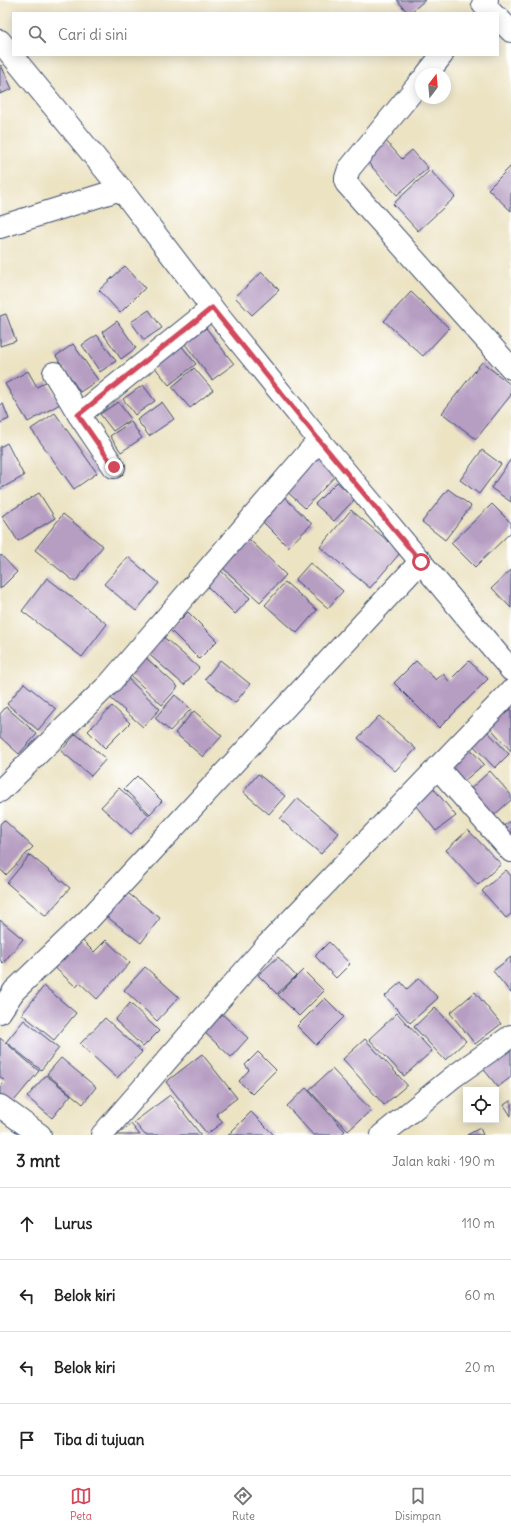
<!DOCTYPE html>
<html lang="id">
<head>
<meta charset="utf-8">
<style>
	:root { --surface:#fff; --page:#f6f6f6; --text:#222; --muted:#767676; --line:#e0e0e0; --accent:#d1495b }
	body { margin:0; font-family:Delius,sans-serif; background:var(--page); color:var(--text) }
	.controls { position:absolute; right:12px; bottom:12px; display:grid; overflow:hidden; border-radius:0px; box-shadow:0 2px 10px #0003 }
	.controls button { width:36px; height:36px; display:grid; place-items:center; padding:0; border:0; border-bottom:1px solid var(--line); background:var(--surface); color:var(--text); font:20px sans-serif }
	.compass { position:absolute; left:415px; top:68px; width:36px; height:36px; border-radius:50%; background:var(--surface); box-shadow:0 2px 10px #0003; rotate:16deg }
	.stop { position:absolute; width:12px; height:12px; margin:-9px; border:3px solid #d1495b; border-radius:50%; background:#fff }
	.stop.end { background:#d1495b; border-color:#fff; box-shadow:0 1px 4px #0008 }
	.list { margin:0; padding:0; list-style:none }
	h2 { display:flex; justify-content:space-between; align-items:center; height:52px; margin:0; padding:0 16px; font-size:17px }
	h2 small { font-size:13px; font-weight:400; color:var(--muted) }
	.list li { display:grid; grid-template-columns:26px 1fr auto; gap:12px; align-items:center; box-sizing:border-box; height:72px; padding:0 16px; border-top:1px solid var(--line) }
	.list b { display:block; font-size:15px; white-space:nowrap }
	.list em { font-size:13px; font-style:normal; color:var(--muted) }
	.icon { flex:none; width:22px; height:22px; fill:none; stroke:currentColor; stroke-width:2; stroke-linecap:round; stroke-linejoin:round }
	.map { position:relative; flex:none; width:511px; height:1135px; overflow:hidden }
	.search { position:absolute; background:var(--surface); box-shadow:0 2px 10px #0003; left:12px; right:12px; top:12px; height:44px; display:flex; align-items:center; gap:10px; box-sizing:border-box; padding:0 14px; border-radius:0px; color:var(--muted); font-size:15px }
	.sheet { height:340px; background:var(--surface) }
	nav { display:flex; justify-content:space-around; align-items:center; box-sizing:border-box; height:56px; border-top:1px solid var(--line); background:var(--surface); font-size:11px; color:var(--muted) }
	nav a { display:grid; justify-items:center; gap:2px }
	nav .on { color:var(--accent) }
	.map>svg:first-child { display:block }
</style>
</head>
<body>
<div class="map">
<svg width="511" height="1135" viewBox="0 0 511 1135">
	<rect width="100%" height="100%" fill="#fff"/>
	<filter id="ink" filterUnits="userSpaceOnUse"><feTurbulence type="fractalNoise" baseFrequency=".025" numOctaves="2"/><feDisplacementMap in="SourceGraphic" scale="8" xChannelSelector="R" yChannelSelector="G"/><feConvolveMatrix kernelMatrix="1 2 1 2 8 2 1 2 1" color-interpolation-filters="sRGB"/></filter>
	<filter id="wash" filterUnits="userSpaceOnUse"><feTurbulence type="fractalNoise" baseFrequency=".012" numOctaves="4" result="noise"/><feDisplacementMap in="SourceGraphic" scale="16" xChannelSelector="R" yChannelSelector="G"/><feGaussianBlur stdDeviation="0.9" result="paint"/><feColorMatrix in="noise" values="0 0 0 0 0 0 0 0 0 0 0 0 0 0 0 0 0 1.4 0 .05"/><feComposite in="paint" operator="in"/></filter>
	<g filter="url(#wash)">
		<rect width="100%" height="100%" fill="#ece3c3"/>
		<g id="blocks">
			<g fill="#b69dc2">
				<polygon points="397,0 425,0 410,13 408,13"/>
				<polygon points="1,65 12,89 0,94 0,66"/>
				<polygon points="385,140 402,159 412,150 428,168 397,195 364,158"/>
				<polygon points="511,166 511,211 488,189"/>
				<polygon points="430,170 455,197 418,231 393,204"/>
				<polygon points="125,266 145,288 120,313 99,290"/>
				<polygon points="262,272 279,290 252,315 235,297"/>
				<polygon points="411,292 449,328 423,356 384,321"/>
				<polygon points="149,310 162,328 144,340 131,322"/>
				<polygon points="6,314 16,341 0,346 0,316"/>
				<polygon points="117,321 136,348 121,359 102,332"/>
				<polygon points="206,328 234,364 212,380 185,344"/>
				<polygon points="97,335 116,361 100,372 82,345"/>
				<polygon points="73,344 98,380 80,392 56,356"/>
				<polygon points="180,344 196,364 169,385 153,365"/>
				<polygon points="482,362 511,385 511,395 476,439 442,413"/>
				<polygon points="194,368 213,390 190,408 172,387"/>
				<polygon points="28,371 37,387 47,381 60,404 28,422 5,384"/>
				<polygon points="143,385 155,401 135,415 123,399"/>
				<polygon points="118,402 131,419 113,431 100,414"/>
				<polygon points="162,402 174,419 149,436 137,420"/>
				<polygon points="3,404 9,419 0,423 0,405"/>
				<polygon points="55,413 97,473 74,489 31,429"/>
				<polygon points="131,422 142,438 121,452 110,436"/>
				<polygon points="7,443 24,476 0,489 0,447"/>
				<polygon points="319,450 341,470 305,508 283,488"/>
				<polygon points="482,450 501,464 479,494 460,480"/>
				<polygon points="511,459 511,502 491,488"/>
				<polygon points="337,482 355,499 334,521 315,504"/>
				<polygon points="448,489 471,506 445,540 422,522"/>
				<polygon points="39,493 55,518 18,541 2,516"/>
				<polygon points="282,495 312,524 288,547 259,518"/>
				<polygon points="492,504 511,523 511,532 475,567 451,543"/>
				<polygon points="351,510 401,552 370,588 320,547"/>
				<polygon points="63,514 103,546 75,582 35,550"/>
				<polygon points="248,538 286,575 260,602 221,566"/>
				<polygon points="1,555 17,572 0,589 0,556"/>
				<polygon points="128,557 159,583 136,611 104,584"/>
				<polygon points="310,563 343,591 328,608 295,580"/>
				<polygon points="219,569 250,598 235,614 205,584"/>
				<polygon points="511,570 511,608 492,588"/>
				<polygon points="47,578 107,624 82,657 22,611"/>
				<polygon points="285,582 317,610 297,633 265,605"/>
				<polygon points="188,612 217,641 199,659 170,630"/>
				<polygon points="159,633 199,668 184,685 144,650"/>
				<polygon points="143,655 178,687 162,705 127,672"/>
				<polygon points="220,660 250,684 235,703 205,679"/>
				<polygon points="416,661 436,680 443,674 449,681 469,661 488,679 439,728 394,683"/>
				<polygon points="124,675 160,709 143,727 106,694"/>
				<polygon points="24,683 56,709 38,730 7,704"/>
				<polygon points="175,695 191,709 170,731 155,718"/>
				<polygon points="511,703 511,751 487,724"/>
				<polygon points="112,706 130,723 105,748 88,731"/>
				<polygon points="6,707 37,734 19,754 0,737 0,714"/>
				<polygon points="194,711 222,736 203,757 175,733"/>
				<polygon points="379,716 416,749 395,771 358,738"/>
				<polygon points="485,729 509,754 495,768 470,742"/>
				<polygon points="76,734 106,759 91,776 61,751"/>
				<polygon points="469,748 484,764 463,782 448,766"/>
				<polygon points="490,771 511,795 511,800 492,817 468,791"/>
				<polygon points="258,774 285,796 269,814 243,792"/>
				<polygon points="137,776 162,801 150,814 124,789"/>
				<polygon points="430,784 456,816 436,831 411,800"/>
				<polygon points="119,788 149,815 131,834 101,807"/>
				<polygon points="298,798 339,833 321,854 280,819"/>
				<polygon points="4,820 33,847 6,875 0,869 0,824"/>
				<polygon points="511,820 511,843 500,829"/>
				<polygon points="468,830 501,864 478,885 446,850"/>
				<polygon points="30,855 70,888 46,916 7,883"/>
				<polygon points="506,870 511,876 511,914 506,918 482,891"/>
				<polygon points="125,891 160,918 141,943 106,916"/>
				<polygon points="0,920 23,939 3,963 0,960"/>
				<polygon points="79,937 94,952 106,940 130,963 97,999 80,983 76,987 52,965"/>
				<polygon points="329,942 350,964 336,978 315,956"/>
				<polygon points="278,957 296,976 277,994 258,975"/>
				<polygon points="511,957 511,993 493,971"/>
				<polygon points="145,967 179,997 157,1021 124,990"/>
				<polygon points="303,970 324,991 299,1016 278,995"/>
				<polygon points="419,978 438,998 410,1023 385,996 401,982 407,989"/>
				<polygon points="44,986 76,1013 54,1040 22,1014"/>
				<polygon points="475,992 501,1024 475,1044 450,1013"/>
				<polygon points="325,998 344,1017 316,1045 297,1026"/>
				<polygon points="130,1003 159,1031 143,1047 115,1020"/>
				<polygon points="435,1007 466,1041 445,1060 414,1027"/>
				<polygon points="220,1012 248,1038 231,1057 202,1030"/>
				<polygon points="397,1013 432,1051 404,1076 369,1039"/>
				<polygon points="105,1018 142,1052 117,1078 80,1044"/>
				<polygon points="24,1020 59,1048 41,1070 6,1042"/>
				<polygon points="0,1038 39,1071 9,1107 0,1099 0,1086 5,1081 0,1077"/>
				<polygon points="365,1039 407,1085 384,1105 343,1059"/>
				<polygon points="511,1042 511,1077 498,1087 481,1066"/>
				<polygon points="258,1052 276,1070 252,1094 239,1081 249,1070 245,1065"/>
				<polygon points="202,1054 237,1098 216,1114 223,1122 207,1134 166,1082"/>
				<polygon points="61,1058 96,1087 83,1104 47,1074"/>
				<polygon points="332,1069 371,1110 348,1131 309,1090"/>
				<polygon points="46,1075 71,1095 52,1118 27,1097"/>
				<polygon points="306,1088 345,1131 340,1135 313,1135 287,1106"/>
				<polygon points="170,1095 201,1135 145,1135 134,1122"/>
				<polygon points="511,1100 511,1116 504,1105"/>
				<polygon points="251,1112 274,1135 228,1135"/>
				<polygon points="131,1124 140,1135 117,1135"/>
				<polygon points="480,1128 483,1135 467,1135"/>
			</g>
		</g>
	</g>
	<g filter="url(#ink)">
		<use href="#blocks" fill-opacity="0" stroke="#3a4a6d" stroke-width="1"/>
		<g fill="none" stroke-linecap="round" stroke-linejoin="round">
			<defs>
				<g id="minor">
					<polyline points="487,0 483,4 492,13"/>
					<polyline points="498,18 511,31"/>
					<polyline points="0,41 121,189 212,308 319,440 511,670"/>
					<polyline points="427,74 442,55"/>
					<polyline points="421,81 349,169 346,178 346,183 511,368"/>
					<polyline points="0,227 121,189"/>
					<polyline points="54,373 79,415 114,467"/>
					<polyline points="79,415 212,308"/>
					<polyline points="437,767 511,851"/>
					<polyline points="0,791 110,683 319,440"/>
					<polyline points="0,1012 14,991 90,918 421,561"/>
					<polyline points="0,1106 40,1135"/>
					<polyline points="102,1135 268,944 511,691"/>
					<polyline points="382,1135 453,1077 511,1036"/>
				</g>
			</defs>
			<use href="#minor" stroke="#3a4a6d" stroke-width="24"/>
			<use href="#minor" stroke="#fff" stroke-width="22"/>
		</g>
	</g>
	<g fill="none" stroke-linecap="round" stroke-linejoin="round" filter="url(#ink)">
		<polyline stroke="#d1495b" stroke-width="5" points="114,467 78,415 212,308 319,440 421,562"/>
	</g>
</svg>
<div class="controls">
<button><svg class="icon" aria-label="locate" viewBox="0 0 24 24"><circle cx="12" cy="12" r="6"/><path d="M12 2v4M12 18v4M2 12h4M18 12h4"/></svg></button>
</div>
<svg class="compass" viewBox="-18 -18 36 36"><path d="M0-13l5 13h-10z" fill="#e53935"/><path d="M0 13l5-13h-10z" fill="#767676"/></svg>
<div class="stop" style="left:421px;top:562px"></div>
<div class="stop end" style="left:114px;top:467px"></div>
<div class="search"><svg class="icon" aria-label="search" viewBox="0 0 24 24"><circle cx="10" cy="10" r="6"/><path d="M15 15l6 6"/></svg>Cari di sini</div>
</div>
<section class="sheet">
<h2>3 mnt<small>Jalan kaki · 190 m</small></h2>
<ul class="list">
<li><svg class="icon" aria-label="ahead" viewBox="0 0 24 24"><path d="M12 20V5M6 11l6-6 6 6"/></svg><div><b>Lurus</b></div><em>110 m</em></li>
<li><svg class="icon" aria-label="left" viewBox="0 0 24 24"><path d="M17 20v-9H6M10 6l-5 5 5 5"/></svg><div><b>Belok kiri</b></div><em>60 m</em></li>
<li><svg class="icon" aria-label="left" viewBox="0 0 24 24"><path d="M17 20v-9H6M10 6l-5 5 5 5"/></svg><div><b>Belok kiri</b></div><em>20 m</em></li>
<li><svg class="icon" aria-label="arrive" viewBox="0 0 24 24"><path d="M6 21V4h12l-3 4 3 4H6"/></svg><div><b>Tiba di tujuan</b></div></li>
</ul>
</section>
<nav>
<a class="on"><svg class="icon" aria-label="map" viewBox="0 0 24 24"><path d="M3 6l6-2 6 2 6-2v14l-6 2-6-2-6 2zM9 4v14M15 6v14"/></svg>Peta</a>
<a><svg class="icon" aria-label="directions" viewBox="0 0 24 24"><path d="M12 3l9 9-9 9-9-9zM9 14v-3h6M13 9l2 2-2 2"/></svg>Rute</a>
<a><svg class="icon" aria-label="saved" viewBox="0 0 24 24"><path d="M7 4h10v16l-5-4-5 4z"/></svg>Disimpan</a>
</nav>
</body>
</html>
